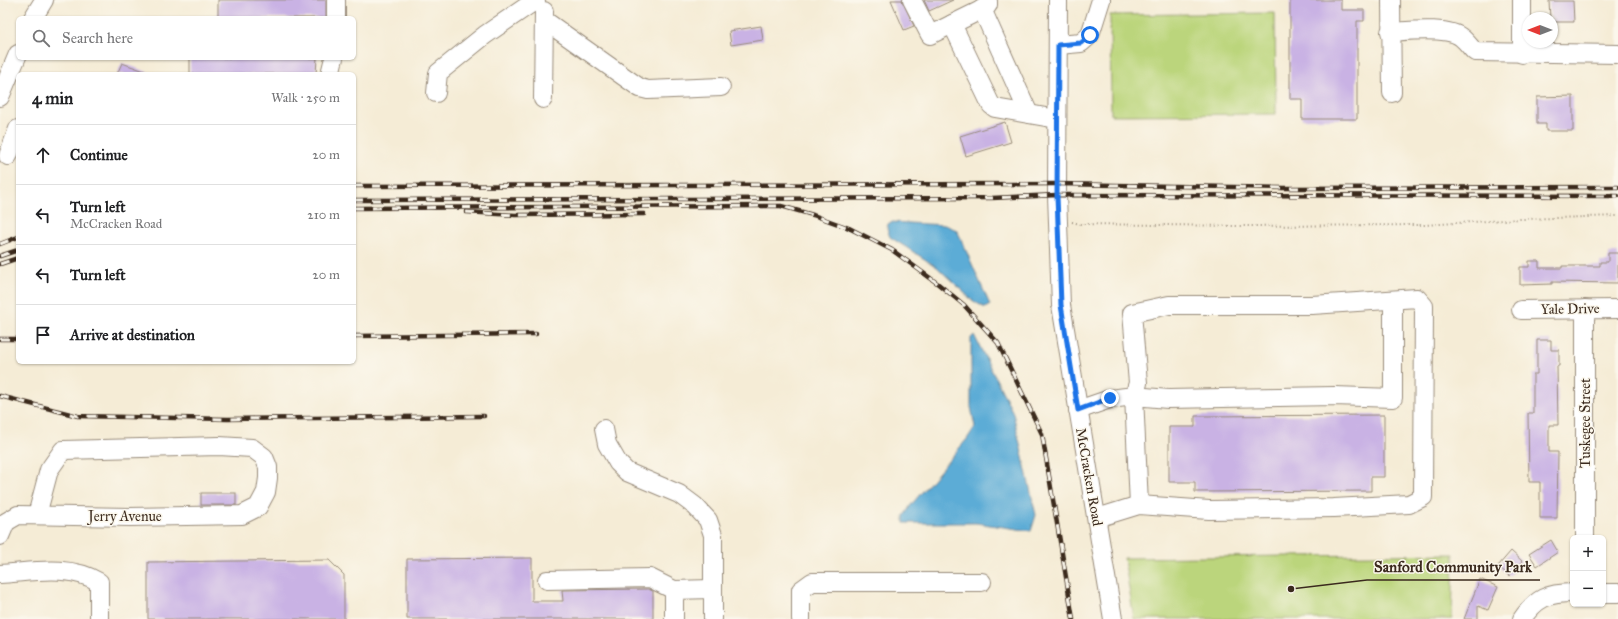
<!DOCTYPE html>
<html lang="en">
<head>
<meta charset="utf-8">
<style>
	:root { --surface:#fff; --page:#f2f2f2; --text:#202124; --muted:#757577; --line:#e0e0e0 }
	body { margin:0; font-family:"IM FELL Great Primer",serif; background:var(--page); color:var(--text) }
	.controls { position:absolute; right:12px; bottom:12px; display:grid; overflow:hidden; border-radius:6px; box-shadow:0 1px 3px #0004 }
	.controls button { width:36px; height:36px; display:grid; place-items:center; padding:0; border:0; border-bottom:1px solid var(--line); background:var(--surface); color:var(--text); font:20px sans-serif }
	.compass { position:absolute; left:1522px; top:12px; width:36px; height:36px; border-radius:50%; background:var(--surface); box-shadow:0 1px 3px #0004; rotate:270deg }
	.stop { position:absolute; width:12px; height:12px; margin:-9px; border:3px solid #1a73e8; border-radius:50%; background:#fff }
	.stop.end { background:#1a73e8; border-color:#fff; box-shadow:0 1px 4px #0008 }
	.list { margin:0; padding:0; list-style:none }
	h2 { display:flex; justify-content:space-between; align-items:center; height:52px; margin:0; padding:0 16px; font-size:17px }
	h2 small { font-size:13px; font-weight:400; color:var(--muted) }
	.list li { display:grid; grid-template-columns:26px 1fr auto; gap:12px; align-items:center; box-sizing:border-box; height:60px; padding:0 16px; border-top:1px solid var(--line) }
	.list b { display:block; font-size:15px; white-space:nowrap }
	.list p { margin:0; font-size:13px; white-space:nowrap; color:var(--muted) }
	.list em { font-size:13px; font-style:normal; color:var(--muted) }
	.icon { flex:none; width:22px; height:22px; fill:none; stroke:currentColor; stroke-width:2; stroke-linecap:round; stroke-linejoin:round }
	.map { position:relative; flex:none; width:1618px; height:619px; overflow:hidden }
	.search { position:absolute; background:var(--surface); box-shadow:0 1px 3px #0004; left:16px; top:16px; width:340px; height:44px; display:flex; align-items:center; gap:10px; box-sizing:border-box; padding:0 14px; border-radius:6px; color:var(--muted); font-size:15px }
	.panel { position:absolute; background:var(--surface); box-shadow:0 1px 3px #0004; left:16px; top:72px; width:340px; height:292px; border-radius:6px }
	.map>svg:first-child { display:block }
</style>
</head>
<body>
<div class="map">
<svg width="1618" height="619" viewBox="0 0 1618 619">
	<rect width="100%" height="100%" fill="#fbf7ec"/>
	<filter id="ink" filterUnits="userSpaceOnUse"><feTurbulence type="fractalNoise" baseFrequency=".025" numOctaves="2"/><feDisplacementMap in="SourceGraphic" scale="8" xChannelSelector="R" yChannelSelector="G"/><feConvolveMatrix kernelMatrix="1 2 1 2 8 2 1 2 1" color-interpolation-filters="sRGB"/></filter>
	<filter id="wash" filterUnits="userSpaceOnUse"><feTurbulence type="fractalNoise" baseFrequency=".012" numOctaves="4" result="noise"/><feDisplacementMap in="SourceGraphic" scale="16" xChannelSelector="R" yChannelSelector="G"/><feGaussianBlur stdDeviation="0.9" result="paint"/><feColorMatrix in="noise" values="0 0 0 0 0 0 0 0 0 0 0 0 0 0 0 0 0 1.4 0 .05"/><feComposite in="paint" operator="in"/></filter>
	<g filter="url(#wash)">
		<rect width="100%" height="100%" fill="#f5ecd6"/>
		<g fill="#bbd57b" stroke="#7b804c">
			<polygon points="1275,13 1276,114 1111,115 1110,15"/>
			<polygon points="1454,554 1452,619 1134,619 1124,558"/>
		</g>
		<g fill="#5bacd6" stroke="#4b6b7a">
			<polygon points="891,222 945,225 957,230 990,305 985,308 972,300 937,267 890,237 887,229 888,224"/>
			<polygon points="974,335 1013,413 1036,515 1031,531 976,523 904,523 904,516 911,505 967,439 975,427 971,407 971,338"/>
		</g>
		<g id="blocks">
			<g fill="#c9b2e4">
				<rect x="218" y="0" width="108" height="18"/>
				<polygon points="891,0 902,0 914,26 904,30"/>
				<polygon points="924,0 953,0 929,11"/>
				<polygon points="1290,0 1341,0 1341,10 1364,10 1364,21 1357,21 1357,119 1302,119 1302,99 1290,99"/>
				<polygon points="1549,1 1573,1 1574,22 1552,22 1552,18 1550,18"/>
				<polygon points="761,26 763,40 731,45 729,31"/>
				<polygon points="190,58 317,58 316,74 190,74"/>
				<polygon points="122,63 150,73 150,74 117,74"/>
				<polygon points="1573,96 1573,131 1546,131 1546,124 1537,124 1537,97"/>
				<polygon points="1005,122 1011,142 966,156 960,136"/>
				<polygon points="1608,253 1618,253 1618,283 1552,282 1552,284 1520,285 1520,267 1529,267 1529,261 1539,261 1539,268 1562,268 1562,266 1600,266 1600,262 1608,262"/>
				<polygon points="1537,340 1551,340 1551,350 1559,350 1559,366 1557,366 1558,425 1549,425 1549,452 1558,452 1557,518 1540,518 1540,482 1529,482 1528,413 1533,413 1533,374 1537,374"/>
				<polygon points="1384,415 1384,477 1371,477 1371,491 1195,492 1195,482 1169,482 1169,427 1195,427 1195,416"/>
				<rect x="201" y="493" width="35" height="12"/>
				<polygon points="1551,540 1558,552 1537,566 1529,554"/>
				<polygon points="1511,551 1522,561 1509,576 1498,566"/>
				<polygon points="532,558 532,601 563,601 562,590 648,589 653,591 653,619 407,619 407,559"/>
				<polygon points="329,560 344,575 344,619 148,619 148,562"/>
				<polygon points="1480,579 1498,587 1488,610 1478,606 1478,619 1464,619"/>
			</g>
		</g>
	</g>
	<g filter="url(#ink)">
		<use href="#blocks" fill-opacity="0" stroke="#988b7a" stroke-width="1"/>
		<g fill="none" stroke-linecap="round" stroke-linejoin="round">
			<defs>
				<g id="minor">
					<polyline points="912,0 930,35 985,8 988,5 988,1"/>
					<polyline points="1058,0 1057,195 1061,305 1113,619"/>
					<polyline points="1391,0 1392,93"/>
					<polyline points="1522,0 1522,54"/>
					<polyline points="982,9 1029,114"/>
					<polyline points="33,18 44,0"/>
					<polyline points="336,18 336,0"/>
					<polyline points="544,20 640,88 648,90 721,87"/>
					<polyline points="952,24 991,105 995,108 1057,119"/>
					<path d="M1390,32C1408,31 1449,26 1462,38C1467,42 1471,48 1475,52L1618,54"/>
					<polyline points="1058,45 1081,43 1090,35 1101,0"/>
					<polyline points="330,74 334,58"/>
					<polyline points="436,93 438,73 485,35 536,0"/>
					<polyline points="0,97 18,54"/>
					<polyline points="543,99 544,11"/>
					<polyline points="8,156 18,129"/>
					<polyline points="1585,309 1585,538"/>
					<polyline points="1521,310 1618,309"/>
					<polyline points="1078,410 1110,399 1134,396 1138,383 1132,313 1169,305 1312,305 1417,298 1424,306 1423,497 1409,504 1334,508 1209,510 1139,505 1097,518"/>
					<polyline points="604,429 607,444 618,463 627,472 679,494 695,506 708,520 713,535 713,619"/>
					<polyline points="1139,505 1134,396 1168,399 1334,396 1393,398 1393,300"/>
					<polyline points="0,536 6,522 18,515 130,517 242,515 258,507 266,492 268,478 268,467 264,457 252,448 219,446 63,450 49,470 37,515"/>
					<path d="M0,574C33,572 69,564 99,582V619"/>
					<polyline points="547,580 650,578 674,590 712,589"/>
					<polyline points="1603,593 1618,593"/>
					<polyline points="674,619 674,590"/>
					<polyline points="801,619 801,590 812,582 982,582"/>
					<path d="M1522,619C1536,598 1548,593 1573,593"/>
				</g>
			</defs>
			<use href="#minor" stroke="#988b7a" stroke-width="20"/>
			<polyline stroke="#988b7a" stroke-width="2" stroke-dasharray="1 3" stroke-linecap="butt" points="1072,222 1080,224 1238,226 1424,225 1521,219 1618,216"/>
			<use href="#minor" stroke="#fff" stroke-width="18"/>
			<defs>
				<g id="rail">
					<polyline points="354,186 1057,184 1285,188 1618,187"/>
					<polyline points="354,200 992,198 1057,195 1618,196"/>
					<polyline points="354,208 781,206 813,215 849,228 892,250 937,283 964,305 998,343 1042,434 1073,619"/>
					<polyline points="466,212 515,215 644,214"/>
					<polyline points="0,244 18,237"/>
					<polyline points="0,256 18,250"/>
					<polyline points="0,264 18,258"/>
					<polyline points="354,336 536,334"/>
					<polyline points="0,339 18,339"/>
					<polyline points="0,396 78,416 228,419 484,416"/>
				</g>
			</defs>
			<use href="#rail" stroke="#3b2a1e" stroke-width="4.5"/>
			<use href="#rail" stroke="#fbf7ec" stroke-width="3" stroke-dasharray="9" stroke-linecap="butt"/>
		</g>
	</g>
	<g fill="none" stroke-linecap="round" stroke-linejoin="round" filter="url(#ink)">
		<polyline stroke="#1a73e8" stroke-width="5" points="1090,35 1081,43 1058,45 1057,196 1061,305 1078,410 1110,398"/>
	</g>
	<g text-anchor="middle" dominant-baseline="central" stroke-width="3" stroke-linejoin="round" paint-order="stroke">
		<g font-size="14" fill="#3b2a1e" stroke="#fbf7ec">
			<text transform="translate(1570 309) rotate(-1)">Yale Drive</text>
			<text transform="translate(1585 423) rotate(-90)">Tuskegee Street</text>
			<text transform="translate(1089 477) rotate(80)">McCracken Road</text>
			<text x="125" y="516">Jerry Avenue</text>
		</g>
	</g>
	<path fill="none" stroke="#3b2a1e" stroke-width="1.5" d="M1291 589L1367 580H1540"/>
	<circle fill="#3b2a1e" stroke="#fbf7ec" stroke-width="1.5" cx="1291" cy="589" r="4"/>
	<g font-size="15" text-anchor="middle" font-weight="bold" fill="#3b2a1e" stroke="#fbf7ec" stroke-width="3" stroke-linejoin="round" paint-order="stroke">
		<text x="1453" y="572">Sanford Community Park</text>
	</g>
</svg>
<div class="controls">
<button>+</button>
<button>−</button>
</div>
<svg class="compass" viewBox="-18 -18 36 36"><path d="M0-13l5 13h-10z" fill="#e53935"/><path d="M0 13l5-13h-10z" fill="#757577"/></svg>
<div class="stop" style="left:1090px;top:35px"></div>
<div class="stop end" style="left:1110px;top:398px"></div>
<div class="search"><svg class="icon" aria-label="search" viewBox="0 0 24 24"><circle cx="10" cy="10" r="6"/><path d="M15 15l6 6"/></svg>Search here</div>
<section class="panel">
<h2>4 min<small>Walk · 250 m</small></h2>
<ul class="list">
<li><svg class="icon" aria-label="ahead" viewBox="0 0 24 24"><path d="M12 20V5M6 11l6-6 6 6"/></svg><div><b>Continue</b></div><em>20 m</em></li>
<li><svg class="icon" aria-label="left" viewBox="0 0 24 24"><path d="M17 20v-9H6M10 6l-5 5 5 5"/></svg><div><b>Turn left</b><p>McCracken Road</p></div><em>210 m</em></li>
<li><svg class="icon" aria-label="left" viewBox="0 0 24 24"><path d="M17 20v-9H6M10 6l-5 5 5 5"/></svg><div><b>Turn left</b></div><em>20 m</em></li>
<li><svg class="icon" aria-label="arrive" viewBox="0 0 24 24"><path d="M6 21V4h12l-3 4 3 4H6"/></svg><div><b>Arrive at destination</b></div></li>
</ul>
</section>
</div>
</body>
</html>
